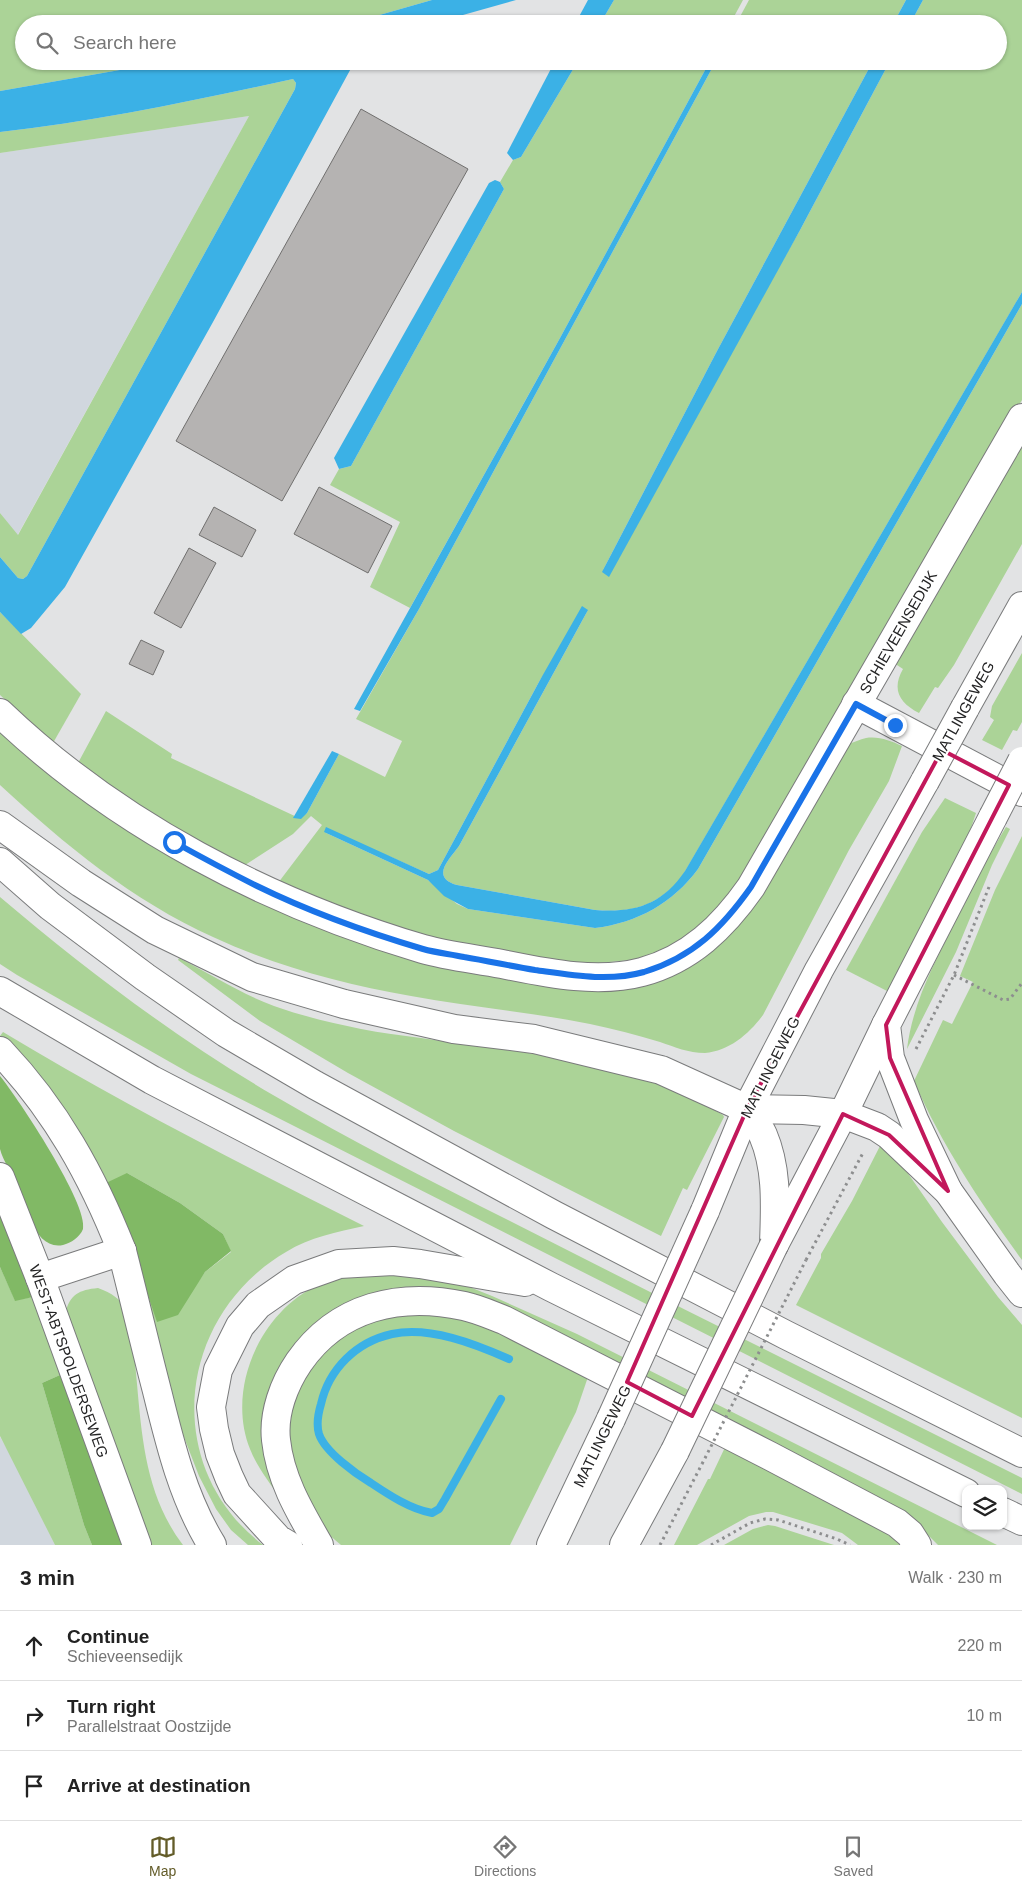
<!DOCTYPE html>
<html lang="en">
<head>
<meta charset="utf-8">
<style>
	:root { --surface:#fff; --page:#f6f6f6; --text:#222; --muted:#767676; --line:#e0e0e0; --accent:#635c29 }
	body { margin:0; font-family:Helvetica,sans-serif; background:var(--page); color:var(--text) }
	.controls { position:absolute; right:15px; bottom:15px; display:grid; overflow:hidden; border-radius:10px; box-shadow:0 1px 4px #0004 }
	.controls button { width:45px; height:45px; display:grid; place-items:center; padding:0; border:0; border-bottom:1px solid var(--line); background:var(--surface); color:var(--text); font:25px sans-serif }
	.stop { position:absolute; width:15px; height:15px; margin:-11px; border:4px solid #1a73e8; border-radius:50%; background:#fff }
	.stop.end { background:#1a73e8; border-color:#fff; box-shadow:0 1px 5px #0008 }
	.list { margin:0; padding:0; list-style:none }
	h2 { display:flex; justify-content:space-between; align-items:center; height:65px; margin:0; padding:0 20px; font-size:21px }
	h2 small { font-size:16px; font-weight:400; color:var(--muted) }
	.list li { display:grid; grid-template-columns:32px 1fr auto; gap:15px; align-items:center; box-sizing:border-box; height:70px; padding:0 20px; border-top:1px solid var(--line) }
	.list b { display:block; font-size:19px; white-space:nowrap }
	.list p { margin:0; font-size:16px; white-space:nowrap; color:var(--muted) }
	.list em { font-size:16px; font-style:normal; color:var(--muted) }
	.icon { flex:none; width:28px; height:28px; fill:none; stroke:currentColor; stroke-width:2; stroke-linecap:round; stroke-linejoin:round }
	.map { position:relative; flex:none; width:1022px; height:1545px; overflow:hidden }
	.search { position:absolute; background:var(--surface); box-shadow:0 1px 4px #0004; left:15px; right:15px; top:15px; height:55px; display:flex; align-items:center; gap:12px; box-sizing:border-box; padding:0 18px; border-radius:28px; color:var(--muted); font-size:19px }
	.sheet { height:275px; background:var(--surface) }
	nav { display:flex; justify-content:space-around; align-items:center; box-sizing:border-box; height:70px; border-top:1px solid var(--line); background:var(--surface); font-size:14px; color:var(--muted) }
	nav a { display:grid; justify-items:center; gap:2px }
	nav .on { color:var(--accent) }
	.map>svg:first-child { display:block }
</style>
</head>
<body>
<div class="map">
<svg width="1022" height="1545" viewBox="0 0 1022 1545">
	<rect width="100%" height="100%" fill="#e2e3e4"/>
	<g fill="#d1d7de">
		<polygon points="249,116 17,536 0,513 0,153"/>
		<polygon points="0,1437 10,1454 55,1545 0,1545"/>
	</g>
	<g fill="#abd397" fill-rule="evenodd">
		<polygon points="0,0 432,0 348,24 24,24 24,61 171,61 0,91"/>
		<polygon points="614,0 743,0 730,24 600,24"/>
		<polygon points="749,0 906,0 893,24 736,24"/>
		<path d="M923,0H1022V292L680,880C654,907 632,913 595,910L457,885C430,877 449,860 459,846L588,610L540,680L438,870L429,874L391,857L324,832L428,880L457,904L468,909L595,928C637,923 673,903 698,869L1022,304V400L729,899L686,940L653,955L631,960L577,965L484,950L396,928L278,883L322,825L311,816L293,834L242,867L163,823L78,763L106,711L172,754L171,758L299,818L307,813L339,754L385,777L402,741L356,719L419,609L716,61H873L717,351L602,572L799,232L890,61H998V24H910Z"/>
		<polygon points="578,61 710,61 560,338 410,608 370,587 400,522 330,485 339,469 351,466 504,189 500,182 513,160 521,157"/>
		<path d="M293,79L296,83L295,89L27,576L23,579L18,578L0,557V513L18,535L249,116L0,153V132C99,121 196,100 293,79Z"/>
		<path d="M1022,442V544L954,665L938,688L935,687L919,713C900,703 891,690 903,669L894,663Z"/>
		<polygon points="0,612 81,694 53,743 0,695"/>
		<polygon points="1022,653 1022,722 1017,731 1013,730 1002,750 982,740 994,720 990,717 992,706"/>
		<path d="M0,728L125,826L537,983L704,957L722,942L752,909L847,744C854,743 860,739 866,738C879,736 891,741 902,746L889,781L849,850L763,1015C749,1034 729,1051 705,1053C688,1053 675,1047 660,1042C637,1035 614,1029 590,1024C531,1012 470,1007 411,996C342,984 276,966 213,937C133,901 64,844 0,785Z"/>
		<polygon points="945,798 976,813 969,834 889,992 846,970 922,832"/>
		<path d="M1006,827L1010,829L992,865L956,952L907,1049C913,1001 936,960 957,918C973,887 988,856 1006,827Z"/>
		<path d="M1022,836V1260C981,1203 942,1146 914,1081L943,1020L952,1024L973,982L960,976L995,890Z"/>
		<path d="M0,897C86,970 176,1038 273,1095C372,1153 475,1203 577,1255C725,1330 874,1404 1022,1478V1494L191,1074L17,975L0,964Z"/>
		<path d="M179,958C211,974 241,994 274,1006C302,1016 332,1023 361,1029C381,1033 401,1035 421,1038C523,1053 633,1061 723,1115L724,1117L687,1190L683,1188L661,1236L454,1131L348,1073L260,1021L178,960Z"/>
		<path d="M3,1032C121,1103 242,1165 364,1226C337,1232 310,1237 286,1252C177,1316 160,1466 263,1545H248L231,1530L216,1509L199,1476L182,1432L124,1235L24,1062L0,1036ZM127,1173L180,1203L223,1234L231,1252L205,1272L191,1292Z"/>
		<polygon points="881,1144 900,1162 942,1222 998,1297 1022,1325 1022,1418 796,1305 821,1258 821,1254 852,1201"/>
		<polygon points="0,1267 15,1300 33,1297 60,1375 42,1383 84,1525 92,1545 55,1545 0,1436"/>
		<path d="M377,1269L457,1282L492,1296L577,1334L997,1545H938L922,1529L418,1293L294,1352L280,1498C270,1483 257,1467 250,1449C226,1389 260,1312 318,1285C336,1276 357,1273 377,1269Z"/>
		<path d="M98,1288C112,1293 120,1299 129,1311C132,1336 135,1360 137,1384C142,1441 147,1498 183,1545H151L148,1538L65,1314C70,1294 79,1290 98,1288Z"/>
		<polygon points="378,1313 467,1317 590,1371 576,1412 510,1545 341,1545 328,1534 311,1514 282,1437 311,1354"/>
		<polygon points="728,1441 888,1529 904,1545 858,1545 842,1533 773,1512 766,1512 749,1516 697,1545 674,1545 708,1479 710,1479"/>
		<polygon points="768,1525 775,1526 834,1545 724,1545 753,1529"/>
	</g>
	<g fill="#81b965">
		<path d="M0,1076C18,1098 89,1205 83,1229C80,1237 71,1243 63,1245C34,1251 25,1203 17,1183C12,1173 3,1161 0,1149C0,1143 0,1136 0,1130C0,1112 0,1094 0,1076Z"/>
		<polygon points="127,1173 180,1203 223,1234 231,1251 205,1272 178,1315 157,1322 125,1228 106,1183"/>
		<polygon points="0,1210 33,1297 15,1301 0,1267"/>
		<polygon points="60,1375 123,1545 92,1545 84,1525 42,1383"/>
	</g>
	<g fill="#3bb1e6">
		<polygon points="432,0 516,0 431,24 348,24"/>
		<polygon points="588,0 614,0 600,24 575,24"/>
		<polygon points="906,0 923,0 910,24 893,24"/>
		<path d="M171,61H355L213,322L65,587L31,628L21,634L0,612V557L18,578L23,579L27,576L295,89L296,83L293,79C196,100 99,121 0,132V91Z"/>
		<polygon points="555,61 578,61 521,157 513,160 507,153"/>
		<polygon points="710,61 716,61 419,609 360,711 354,709 560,338"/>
		<polygon points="873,61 890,61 799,232 609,577 602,572 717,351"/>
		<polygon points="495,180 500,182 504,189 351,466 339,469 334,458 489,183"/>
		<path d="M1022,292V304L698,869C673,903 637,923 595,928L468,909L444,896L428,880L324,832L326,827L429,874L438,870L540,680L582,606L588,610L459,846C449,860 430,877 457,885L595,910C634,913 662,905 685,871Z"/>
		<polygon points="332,751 339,754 307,813 301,819 293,818"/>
	</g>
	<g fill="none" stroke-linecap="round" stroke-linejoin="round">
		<path stroke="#3bb1e6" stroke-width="8" d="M501,1399L445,1499L439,1509L432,1513C410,1509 389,1495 371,1483C356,1474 325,1452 319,1434C316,1424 318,1414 321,1404C329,1369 356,1342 392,1334C430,1326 475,1344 509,1359"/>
	</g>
	<g fill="#b5b3b2" stroke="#706f6e">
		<polygon points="361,109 468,169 282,501 176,441"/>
		<polygon points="319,487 392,526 368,573 294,534"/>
		<polygon points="214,507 256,530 242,557 199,535"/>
		<polygon points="189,548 216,563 181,628 154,613"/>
		<polygon points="141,640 164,651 153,675 129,664"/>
	</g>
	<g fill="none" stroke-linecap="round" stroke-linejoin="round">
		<defs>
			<g id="minor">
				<polyline points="856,704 1022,792"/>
				<path d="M0,713C117,825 268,903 423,949C448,956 476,959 502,964C547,973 597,984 642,972C690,959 723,927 751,887L1022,418"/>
				<polyline points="0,1177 40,1278 137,1545"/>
				<polyline points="40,1278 122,1251"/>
				<path d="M319,1545C300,1512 280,1479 276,1440C273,1413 284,1384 299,1362C338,1306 400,1292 464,1306C478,1309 491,1315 504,1320L770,1456L897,1523L910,1534L917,1545"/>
			</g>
			<g id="major">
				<polyline points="774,1245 843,1114 886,1025"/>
				<path d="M122,1251C134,1298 145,1345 157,1391C170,1444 183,1498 212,1545"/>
				<polyline points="624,1545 675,1451"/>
			</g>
			<g id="highway">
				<polyline points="965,708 1022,606"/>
				<polyline points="993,817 886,1025 890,1058 914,1120 948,1191 1007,1274 1022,1293"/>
				<polyline points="0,825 81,883 155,930 252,977 344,1004 454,1029 534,1039 661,1070 747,1109 804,1110 843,1114 877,1127 889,1135 948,1191"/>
				<polyline points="0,862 50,906 145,977 226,1033 315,1085 554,1215 786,1335 1022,1453"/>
				<polyline points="0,991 152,1080 551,1287 966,1493"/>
				<path d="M0,1051C56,1110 92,1175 122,1251"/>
				<path d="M747,1109C752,1117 759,1126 763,1135C778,1170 775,1208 774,1245"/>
				<polyline points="705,1211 747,1109 819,970 925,781"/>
				<polyline points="1003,1512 1022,1521"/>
				<polyline points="288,1545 278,1539 237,1494 229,1477 220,1454 214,1429 211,1407 218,1370 240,1326 258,1305 294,1280 339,1264 393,1261 420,1264 525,1282"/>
				<polyline points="551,1545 611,1419"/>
			</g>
		</defs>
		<use href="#minor" stroke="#7a7b7c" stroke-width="30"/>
		<use href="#major" stroke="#7a7b7c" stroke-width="30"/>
		<use href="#highway" stroke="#7a7b7c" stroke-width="30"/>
		<g stroke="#8d8e8f" stroke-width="3" stroke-dasharray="2.5 4" stroke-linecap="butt">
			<polyline points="954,975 1003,1000 1010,999 1022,983"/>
			<polyline points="916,1049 954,975 989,887"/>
			<polyline points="806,1260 864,1151"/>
			<polyline points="660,1545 702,1464"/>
			<polyline points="711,1545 750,1523 765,1519 778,1520 837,1539 850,1545"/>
		</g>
		<use href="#minor" stroke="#fff" stroke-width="28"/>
		<use href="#major" stroke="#fff" stroke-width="28"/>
		<use href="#highway" stroke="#fff" stroke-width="28"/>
		<defs>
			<polyline id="major-bridge" points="675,1451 774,1245"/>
			<g id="highway-bridge">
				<polyline points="925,781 965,708"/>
				<polyline points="993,817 1022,761"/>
				<polyline points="611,1419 705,1211"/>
			</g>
		</defs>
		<use href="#major-bridge" stroke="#7a7b7c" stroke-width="30" stroke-linecap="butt"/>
		<use href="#highway-bridge" stroke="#7a7b7c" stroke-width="30" stroke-linecap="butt"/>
		<polyline stroke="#8d8e8f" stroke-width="3" stroke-dasharray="2.5 4" stroke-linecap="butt" points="702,1464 806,1260"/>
		<use href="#major-bridge" stroke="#fff" stroke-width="28"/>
		<use href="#highway-bridge" stroke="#fff" stroke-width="28"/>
	</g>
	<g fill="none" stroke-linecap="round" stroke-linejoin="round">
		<path stroke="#1a73e8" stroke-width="6" d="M174,842C201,857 229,872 257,886C308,911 369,933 423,949C437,953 451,954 464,957C488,961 511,966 535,970C571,975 608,982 644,972C693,957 722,928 751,887L856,704L895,725"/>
	</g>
	<path fill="none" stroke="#c2185b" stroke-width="4" stroke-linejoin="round" d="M942,750L1009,785L886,1025L890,1058L948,1191L889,1135L843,1114L692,1416L627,1382L747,1109Z"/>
	<g text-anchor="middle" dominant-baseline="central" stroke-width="4" stroke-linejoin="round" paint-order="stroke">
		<g font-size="15" fill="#242425" stroke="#fff">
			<text transform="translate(898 632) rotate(-60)">SCHIEVEENSEDIJK</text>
			<text transform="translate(963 711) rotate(-61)">MATLINGEWEG</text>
			<text transform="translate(770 1067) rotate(-63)">MATLINGEWEG</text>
			<text transform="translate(69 1361) rotate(70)">WEST-ABTSPOLDERSEWEG</text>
			<text transform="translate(602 1436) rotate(-64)">MATLINGEWEG</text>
		</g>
	</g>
</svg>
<div class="controls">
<button><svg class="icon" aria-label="layers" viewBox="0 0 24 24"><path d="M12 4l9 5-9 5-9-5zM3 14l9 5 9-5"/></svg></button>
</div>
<div class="stop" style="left:174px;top:842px"></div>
<div class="stop end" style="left:895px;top:725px"></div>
<div class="search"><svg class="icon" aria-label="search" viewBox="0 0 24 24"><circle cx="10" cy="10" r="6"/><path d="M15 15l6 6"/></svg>Search here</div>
</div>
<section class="sheet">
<h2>3 min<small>Walk · 230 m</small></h2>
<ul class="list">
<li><svg class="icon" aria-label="ahead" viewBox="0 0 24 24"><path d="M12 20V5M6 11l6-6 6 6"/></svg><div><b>Continue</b><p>Schieveensedijk</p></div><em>220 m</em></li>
<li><svg class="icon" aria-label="right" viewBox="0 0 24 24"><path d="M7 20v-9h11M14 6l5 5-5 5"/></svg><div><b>Turn right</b><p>Parallelstraat Oostzijde</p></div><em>10 m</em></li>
<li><svg class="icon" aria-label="arrive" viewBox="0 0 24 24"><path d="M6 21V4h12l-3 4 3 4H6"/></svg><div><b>Arrive at destination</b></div></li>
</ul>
</section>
<nav>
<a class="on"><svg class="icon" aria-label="map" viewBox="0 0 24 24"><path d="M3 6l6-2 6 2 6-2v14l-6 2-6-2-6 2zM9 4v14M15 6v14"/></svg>Map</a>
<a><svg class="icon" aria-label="directions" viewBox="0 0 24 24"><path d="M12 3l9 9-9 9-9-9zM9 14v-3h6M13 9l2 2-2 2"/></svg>Directions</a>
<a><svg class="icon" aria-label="saved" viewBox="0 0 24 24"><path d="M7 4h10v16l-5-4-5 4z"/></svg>Saved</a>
</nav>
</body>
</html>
